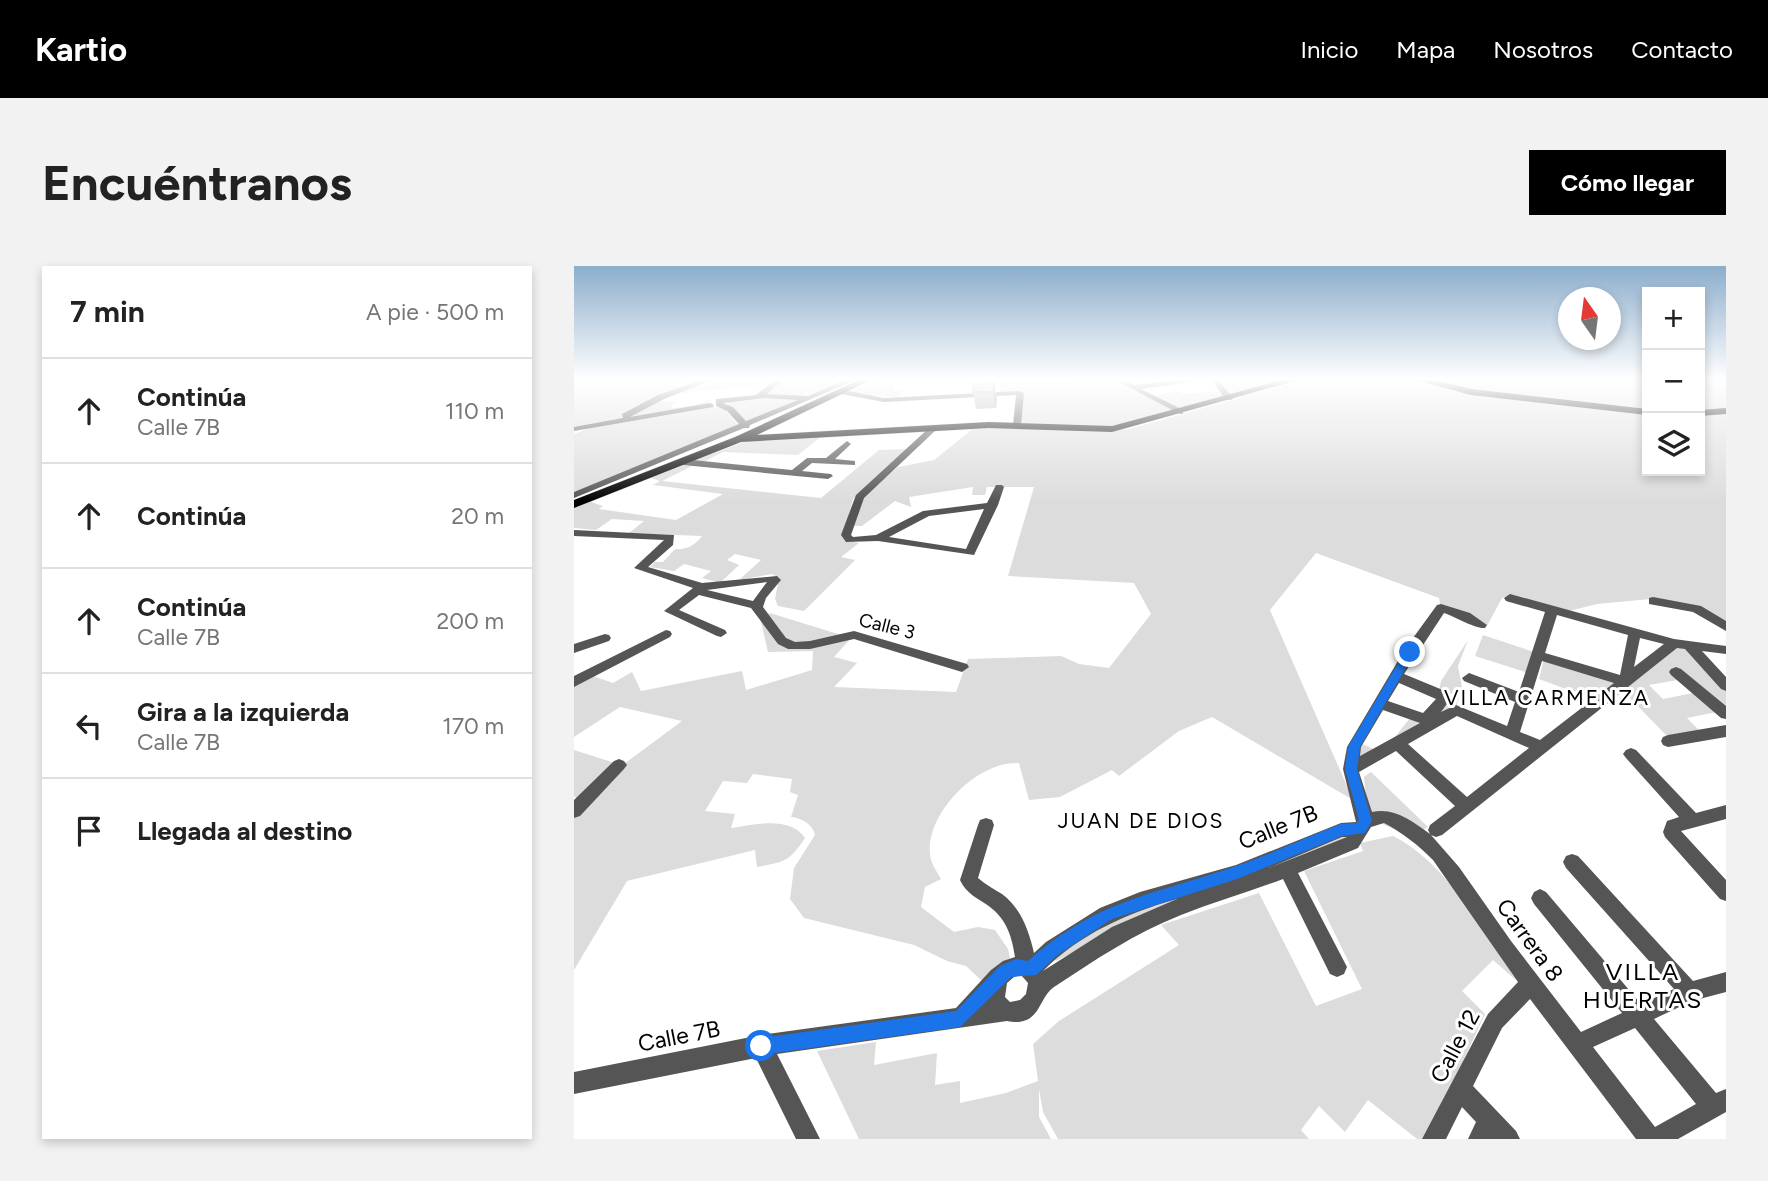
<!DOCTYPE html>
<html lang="es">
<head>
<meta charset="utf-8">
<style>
	:root { --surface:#fff; --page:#f2f2f2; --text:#222; --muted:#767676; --line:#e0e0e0; --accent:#000 }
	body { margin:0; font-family:Figtree,sans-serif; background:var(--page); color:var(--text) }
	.controls { position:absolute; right:21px; top:21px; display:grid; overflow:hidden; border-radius:0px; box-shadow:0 4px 10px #0003 }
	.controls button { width:63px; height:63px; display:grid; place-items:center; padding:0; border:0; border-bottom:2px solid var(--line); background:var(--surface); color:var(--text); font:35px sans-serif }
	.compass { position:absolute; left:984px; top:21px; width:63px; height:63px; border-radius:50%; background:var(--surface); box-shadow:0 4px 10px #0003; rotate:346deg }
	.stop { position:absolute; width:21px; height:21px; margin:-16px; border:5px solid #1a73e8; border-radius:50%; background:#fff }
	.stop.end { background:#1a73e8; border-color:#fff; box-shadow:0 2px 7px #0008 }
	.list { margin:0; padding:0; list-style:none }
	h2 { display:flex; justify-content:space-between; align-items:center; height:91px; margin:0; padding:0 28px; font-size:30px }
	h2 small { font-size:23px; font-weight:400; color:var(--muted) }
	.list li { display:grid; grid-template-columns:46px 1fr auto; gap:21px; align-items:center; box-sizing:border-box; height:105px; padding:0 28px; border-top:2px solid var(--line) }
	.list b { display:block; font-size:26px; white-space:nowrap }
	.list p { margin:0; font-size:23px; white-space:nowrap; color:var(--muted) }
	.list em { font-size:23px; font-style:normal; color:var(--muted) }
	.icon { flex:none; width:38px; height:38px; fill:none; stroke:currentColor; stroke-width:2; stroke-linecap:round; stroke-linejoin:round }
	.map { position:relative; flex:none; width:1152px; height:873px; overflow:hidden; border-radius:0px }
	header { display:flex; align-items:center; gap:42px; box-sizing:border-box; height:98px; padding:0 35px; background:var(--accent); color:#fff }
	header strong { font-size:33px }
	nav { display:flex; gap:38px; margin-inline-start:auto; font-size:24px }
	.intro { display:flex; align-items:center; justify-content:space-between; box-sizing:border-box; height:168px; padding:0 42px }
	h1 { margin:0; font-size:49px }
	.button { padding:18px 32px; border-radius:0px; background:var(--accent); color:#fff; font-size:24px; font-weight:700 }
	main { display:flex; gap:42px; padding:0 42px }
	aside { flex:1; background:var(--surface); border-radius:0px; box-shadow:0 4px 10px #0003 }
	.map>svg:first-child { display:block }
</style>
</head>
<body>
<header>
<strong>Kartio</strong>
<nav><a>Inicio</a><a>Mapa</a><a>Nosotros</a><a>Contacto</a></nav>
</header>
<div class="intro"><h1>Encuéntranos</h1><a class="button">Cómo llegar</a></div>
<main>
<aside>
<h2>7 min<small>A pie · 500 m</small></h2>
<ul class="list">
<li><svg class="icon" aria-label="ahead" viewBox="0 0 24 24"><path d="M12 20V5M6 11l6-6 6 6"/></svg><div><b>Continúa</b><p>Calle 7B</p></div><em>110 m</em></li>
<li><svg class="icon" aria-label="ahead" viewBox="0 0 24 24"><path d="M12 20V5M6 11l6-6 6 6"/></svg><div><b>Continúa</b></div><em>20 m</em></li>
<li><svg class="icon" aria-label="ahead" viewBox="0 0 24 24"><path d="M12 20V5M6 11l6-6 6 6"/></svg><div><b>Continúa</b><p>Calle 7B</p></div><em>200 m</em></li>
<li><svg class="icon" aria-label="left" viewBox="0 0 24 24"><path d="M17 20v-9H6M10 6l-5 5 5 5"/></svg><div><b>Gira a la izquierda</b><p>Calle 7B</p></div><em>170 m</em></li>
<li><svg class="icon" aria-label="arrive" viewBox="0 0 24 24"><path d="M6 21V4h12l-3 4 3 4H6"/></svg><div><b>Llegada al destino</b></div></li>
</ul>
</aside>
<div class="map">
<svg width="1152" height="873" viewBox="0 0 1152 873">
	<rect width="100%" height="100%" fill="#fff"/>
	<g fill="#dcdcdc">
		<polygon points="101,113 103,121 109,122 151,115 184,117 181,120 96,128 86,135 104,136 98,138 98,142 119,140 138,133 128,140 0,162 0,114"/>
		<polygon points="210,113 274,113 232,130 234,125 225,131 187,129"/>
		<polygon points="303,113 311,113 298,121 320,120 320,125 329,124 325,132 276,126"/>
		<polygon points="644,113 720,113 657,130"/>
		<path d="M734,113L835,114L890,126L1073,148V205H1126V151L1152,147V356L1141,349L1076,333L1023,338L995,345L936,329L928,332L913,360L897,349L867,342L865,332L742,287L696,344L779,534L638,451L605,465L545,510L538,504L486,531L455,534L445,497C405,494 352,546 356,588C356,596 363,606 367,613L351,621L347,641L380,666L404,661L421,664L434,683L436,692L408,715L392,700L373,695L340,679L230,652L216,633L220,602L241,569C239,558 227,552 217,551L224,529L216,526L218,513L179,508L173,517L149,515L131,545L161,548L157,562C180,559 215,549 231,572C215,596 210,596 183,601L181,584L53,615L0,704V548L50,498L108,455L46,441L0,471V419L16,409L39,417L58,406L67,425L168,405L172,424L238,404L239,385L194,386L186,352L196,347L277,372L260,391L283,397L260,421L382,426L394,393L487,390L505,398L535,402L577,348L560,317L434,310L460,221H413L411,229H398L399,221L335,231L337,241L321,235L288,260H278L282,239L303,218L324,201L360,194L400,162L455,161L530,166L555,163Z"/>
		<polygon points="847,113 1073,113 1073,144 918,126"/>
		<polygon points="1126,113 1152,113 1152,142 1126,144"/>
		<polygon points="539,114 601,145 534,161 446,158 449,125 426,127 427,116"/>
		<polygon points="606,125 608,128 647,125 651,131 604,144 575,130"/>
		<polygon points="184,131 226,133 174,159 154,138 149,137"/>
		<polygon points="139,141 150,143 167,162 0,226 0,168 21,160"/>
		<polygon points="248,170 224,189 149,186 128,197 118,195 176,174"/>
		<path d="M334,183L279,233L269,270L273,275L285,277L267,291L281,294L230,345L204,340L201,333L205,312L198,308L165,314L187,294L161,288L153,294L165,299L146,317L128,312L137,305L110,298L100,305L76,301L81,296H89L101,283C113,284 121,279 128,270L55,267L70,255L38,253L22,264L0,262V241L14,235L29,240L25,243L102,254L149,228L79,219L86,215L74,211L106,199L118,200L88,215L247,232L305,184Z"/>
		<polygon points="909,369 960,386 954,407 901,390"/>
		<polygon points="894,374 884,400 888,421 881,445 786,501 786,477 808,487 837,451 859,455 867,415"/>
		<polygon points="1102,380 1114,383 1152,422 1152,445 1104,414 1075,419 1089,433 1119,427 1143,446 1113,452 1128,467 1095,472 1048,424"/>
		<polygon points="970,393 1044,416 1019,433 965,413"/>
		<polygon points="0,484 41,497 4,533 0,530"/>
		<path d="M797,506L854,561L840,569C800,557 794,556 790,511Z"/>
		<polygon points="769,566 776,575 544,663 482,695 478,687 538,652"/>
		<path d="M819,570C871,595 912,668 943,715L919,694L888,725L911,748L853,873H843L794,834L771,866L745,840L727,864L735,873H484L469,846L465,823V851L477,873H285L243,785L302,776L300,799L363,787L361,819L386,815V837L432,827L464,815L459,778L485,755L605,679L587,659L685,627L742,740L788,723L730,605L789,585L786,577Z"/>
	</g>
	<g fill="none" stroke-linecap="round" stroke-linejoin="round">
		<defs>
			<g id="major">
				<polygon points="287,113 299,113 183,169 415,156 538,160 712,113 728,113 538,166 415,162 167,176 0,242 0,234 161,171"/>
				<polygon points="838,113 856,113 897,123 1073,143 1073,149 897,129"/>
				<polygon points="1152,142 1152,148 1126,150 1126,144"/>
			</g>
		</defs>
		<use href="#major" stroke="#dbdbdb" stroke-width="1"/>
		<g fill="#555" fill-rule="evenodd">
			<polygon points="129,113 140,113 90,133 56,151 136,137 140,139 139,141 0,165 0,161 49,152 48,148 84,129"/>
			<path d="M202,113H210L193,128L234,130L273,113H284L176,159L175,162H170L0,232V226L165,158L153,145L142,140V133L182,129ZM191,132L224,134L172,155L159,141L149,137Z"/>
			<polygon points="539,113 549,113 560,119 610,113 636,113 567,123 609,144 609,148 606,148"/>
			<polygon points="637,113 644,113 659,132 658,134 652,134"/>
			<polygon points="270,124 310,132 446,125 450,127 447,159 443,161 439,159 442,129 310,136 267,128 266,126"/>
			<path d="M356,161L363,163L290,232L277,269L279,271L302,269L349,245L413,237L422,219H428L430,221L424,239L400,289L304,275L272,276L267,269L282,229ZM410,243L392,283L315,271L355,250Z"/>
			<polygon points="273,175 277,178 261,193 281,195 281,199 238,197 228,205 257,208 259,210 254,213 109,199 105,196 109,193 218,204 233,192 252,192"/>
			<path d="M0,264L100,269L99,279L74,301L128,317L203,310L207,314L192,332L189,341L212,372L221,376L236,375L280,365L393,398L395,401L388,406L280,373L236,383H214L204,378L177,342L125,329L105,344L151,364L153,367L147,371L143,370L90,345L119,322L60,302L90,274L0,270ZM193,316L179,335L133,324Z"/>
			<path d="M936,328L1100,373L1152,380V388L1128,385L1152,411V425L1147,423L1111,383L1103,382L868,569L862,571L857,569L885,601L937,675L1007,766L1048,747L960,638L957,632L960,626L966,623L972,626L1067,738L1100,723L992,602L989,596L992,590L998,588L1004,590L1119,715L1152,706V726L1118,735L1080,753L1142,827L1152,823V846L1104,873H1062L956,733L928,762L899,820L942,865L946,873H894L902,856L888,841L872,873H848L914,748L944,716L859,594C844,579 829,567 810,557L797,561L784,582L724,607L773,701L770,708L763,711L756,708L709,613C675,626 640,636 607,649C561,667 521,694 480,721C464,731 467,762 433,755L203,788L246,873H222L182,792L0,828V806L187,769L382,742L417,704L429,695L441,691C438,671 433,654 416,641C404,632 392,628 386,614L404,559L406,554L412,552L418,554L420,559L404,612C412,619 420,623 428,628C447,642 455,665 460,687L472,676L526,642L566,626L662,599L767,557L782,556L769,503L773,481L831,383L863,339L867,338L896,347L913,359L911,362C901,363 882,351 870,347L830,408L876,427L878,431L867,446L882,439L933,460L941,436L890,415L888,412L895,407L945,426L971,346L932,335L930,332ZM983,349L1054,369L1046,409L971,387ZM1066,372L1090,378L1060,401ZM968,395L1040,417L966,474L946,466ZM825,417L862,433L849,447L814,435ZM809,444L846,457L786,490L787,481ZM883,450L955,482L893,531L834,478ZM822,485L881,540L856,559L854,564L856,568C838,555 820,541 798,546L785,506ZM768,571H773L695,602ZM603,633L538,661L469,705C506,668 553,647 603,633ZM447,709L454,717L452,728L446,734L436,736L431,731L433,717L440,711ZM1061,762L1122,838L1081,861L1019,781Z"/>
			<polygon points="1079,331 1127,340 1152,355 1152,365 1119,346 1075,338 1075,332"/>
			<polygon points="92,364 96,365 98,368 96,371 0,421 0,410"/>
			<polygon points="31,368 35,369 37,372 35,375 0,387 0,378"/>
			<polygon points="1102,401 1107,403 1152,440 1152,453 1147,452 1097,409 1095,406 1097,403"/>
			<polygon points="1152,459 1152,471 1094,481 1089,479 1087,475 1089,471 1094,469"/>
			<polygon points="1057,482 1062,484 1122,547 1152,539 1152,553 1107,565 1152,614 1152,635 1146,633 1091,571 1089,566 1093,555 1105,551 1052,492 1049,488 1052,484"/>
			<polygon points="45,493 50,495 53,499 50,503 6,550 0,552 0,534 40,495"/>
		</g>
		<use href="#major" fill="#000" fill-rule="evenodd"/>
	</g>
	<polygon fill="#a9a9a9" points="420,117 423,133 422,142 402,143 399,126"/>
	<polygon fill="#898989" points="420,117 423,133 422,142 419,126"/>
	<polygon fill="#c4c4c4" stroke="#898989" stroke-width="2" points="420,117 419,126 399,126 400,118"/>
	<linearGradient id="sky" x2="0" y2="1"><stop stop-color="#8cadcc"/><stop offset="0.48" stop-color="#fff"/><stop offset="1" stop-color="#fff" stop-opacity="0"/></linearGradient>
	<rect width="1152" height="236" fill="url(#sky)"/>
	<path fill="#1a73e8" d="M832,384L841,386L786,481L783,503L798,555L791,567L768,570L663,613L538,653L485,688L462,709L437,711L386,761L187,789L181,786L179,780L181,774L187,772L382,745L426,700L442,693L454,695C524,633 580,629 662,600C698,588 732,571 767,558L782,557L785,554L771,503L774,481Z"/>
	<g text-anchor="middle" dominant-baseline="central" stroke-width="6" stroke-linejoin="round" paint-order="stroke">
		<g font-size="19" fill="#000" stroke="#fff">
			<text transform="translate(313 360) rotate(14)">Calle 3</text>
		</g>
		<g font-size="21" letter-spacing="2" fill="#000" stroke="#fff">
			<text x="973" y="431">VILLA CARMENZA</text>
			<text x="567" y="554">JUAN DE DIOS</text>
		</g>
		<g font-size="23" fill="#000" stroke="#fff">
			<text transform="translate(704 561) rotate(-22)">Calle 7B</text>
			<text transform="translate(956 674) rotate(54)">Carrera 8</text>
			<text transform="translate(105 770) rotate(-11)">Calle 7B</text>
			<text transform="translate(881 780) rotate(-62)">Calle 12</text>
		</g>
		<g font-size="24" letter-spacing="2" fill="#000" stroke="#fff">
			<text x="1069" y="705">VILLA<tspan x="1069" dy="28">HUERTAS</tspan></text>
		</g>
	</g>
</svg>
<div class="controls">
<button>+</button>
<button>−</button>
<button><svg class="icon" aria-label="layers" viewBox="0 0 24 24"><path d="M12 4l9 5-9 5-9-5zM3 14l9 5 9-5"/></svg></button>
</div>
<svg class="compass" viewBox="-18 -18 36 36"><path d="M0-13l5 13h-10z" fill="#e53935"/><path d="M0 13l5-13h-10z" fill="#767676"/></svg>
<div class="stop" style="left:187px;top:780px"></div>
<div class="stop end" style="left:836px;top:386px"></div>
</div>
</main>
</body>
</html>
